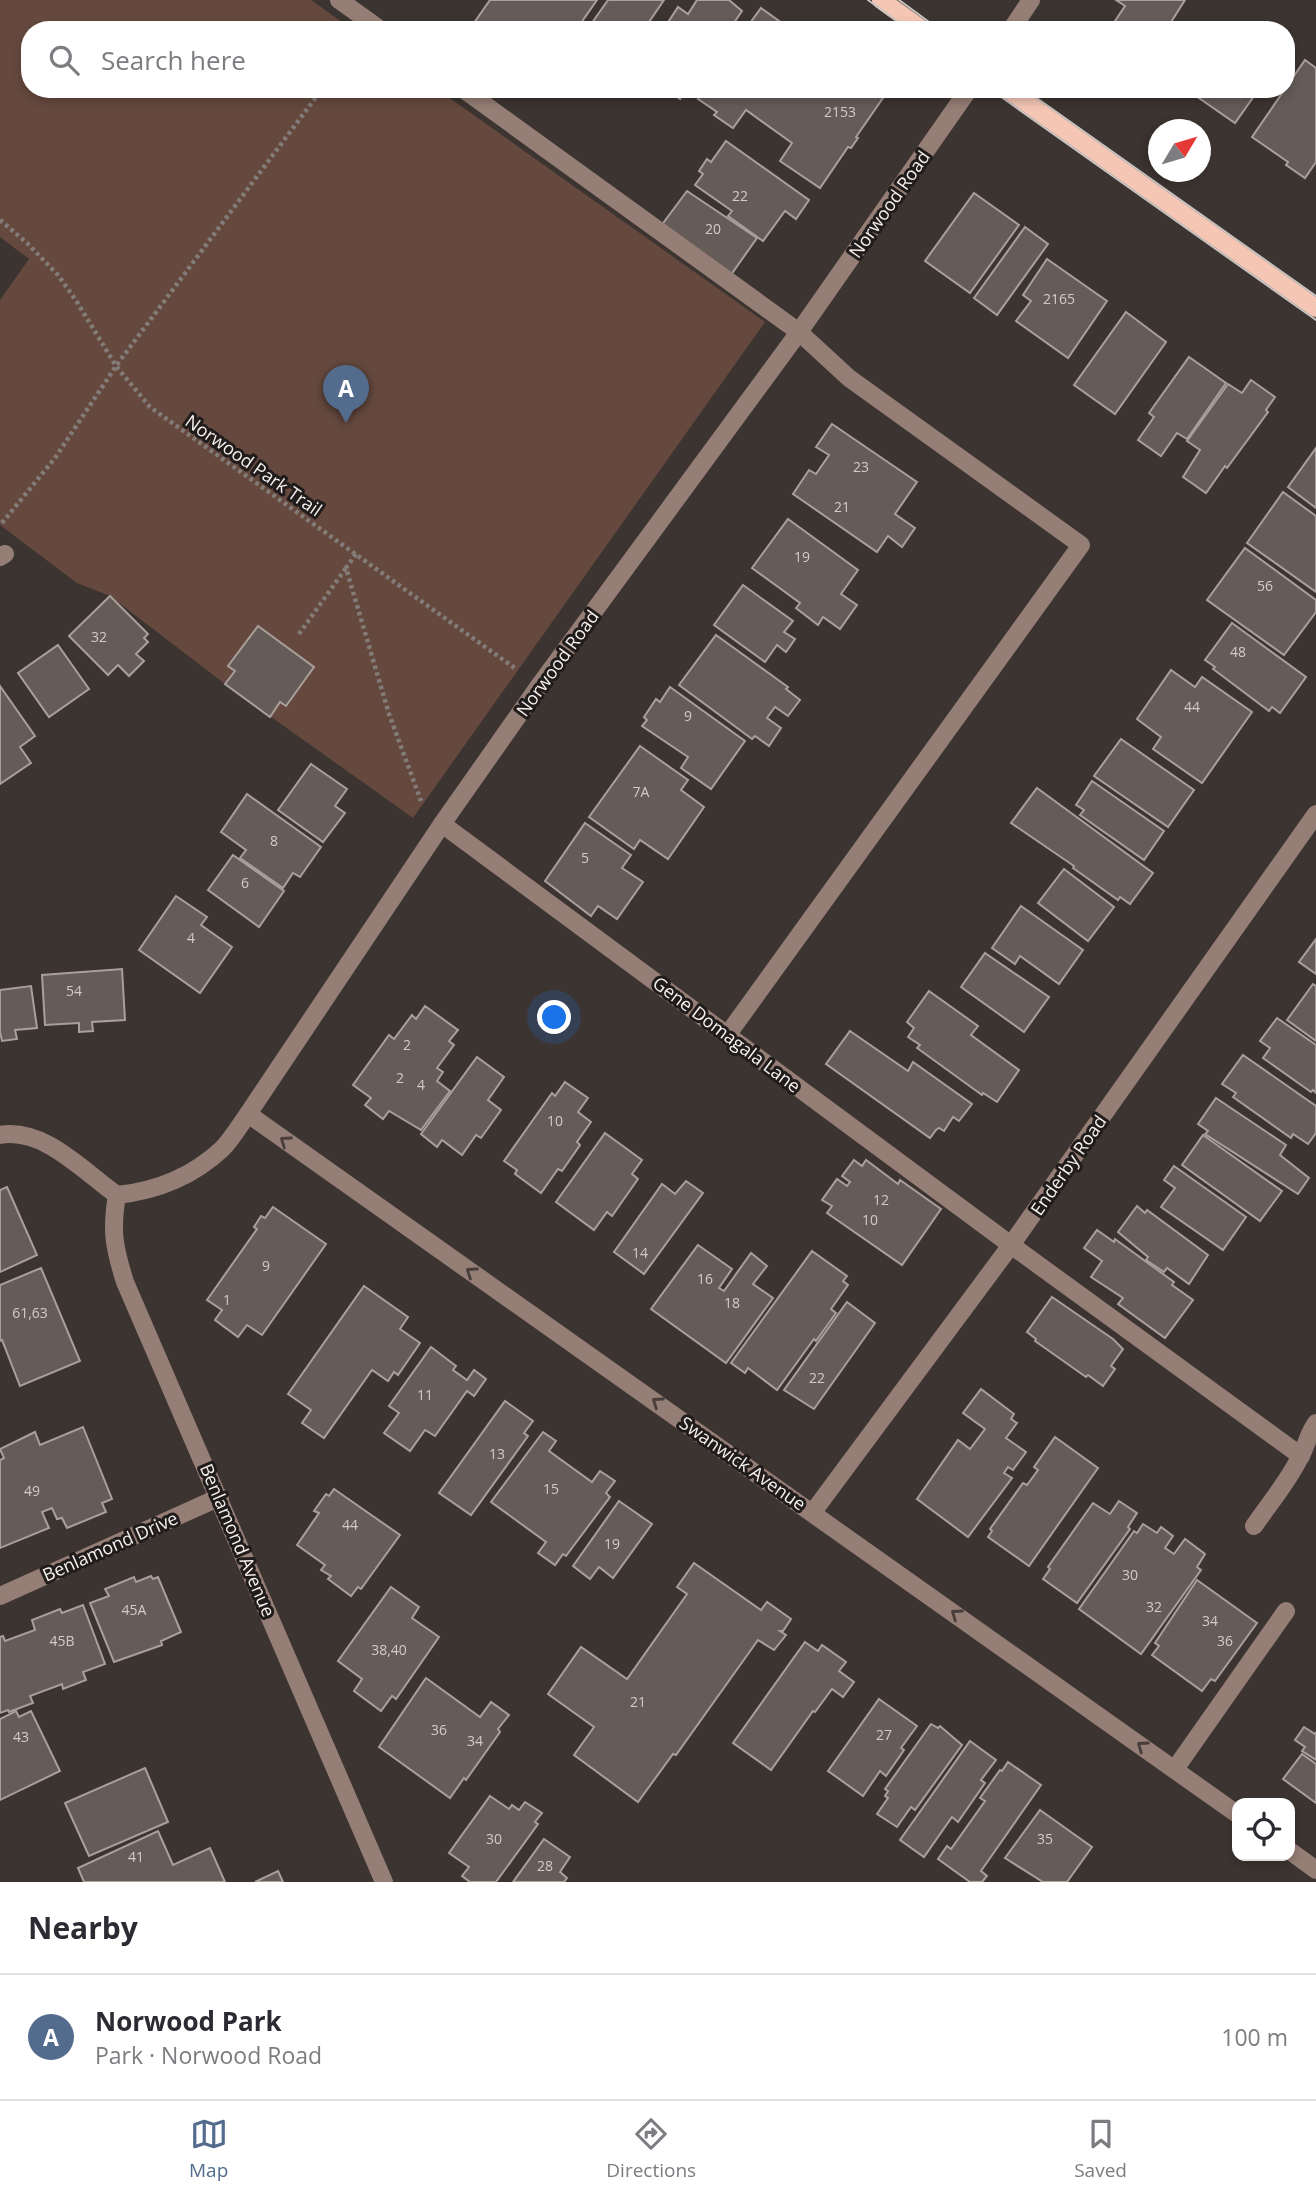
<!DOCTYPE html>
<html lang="en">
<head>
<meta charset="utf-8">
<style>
	:root { --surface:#fff; --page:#f2f2f3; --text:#2b2b33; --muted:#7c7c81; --line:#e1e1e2; --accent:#536c8d }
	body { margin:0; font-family:"Open Sans",sans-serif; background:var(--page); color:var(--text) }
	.controls { position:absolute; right:21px; bottom:21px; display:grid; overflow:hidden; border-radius:14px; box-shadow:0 4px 10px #0003 }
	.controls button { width:63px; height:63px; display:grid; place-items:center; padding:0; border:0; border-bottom:2px solid var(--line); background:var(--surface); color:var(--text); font:35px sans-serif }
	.compass { position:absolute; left:1148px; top:119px; width:63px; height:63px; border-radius:50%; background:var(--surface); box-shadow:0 4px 10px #0003; rotate:52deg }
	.you { position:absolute; left:555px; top:1018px; width:24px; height:24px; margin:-18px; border:5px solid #fff; border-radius:50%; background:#1a73e8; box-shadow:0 0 0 10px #1a73e833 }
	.badge { display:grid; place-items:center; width:46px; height:46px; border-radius:50%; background:var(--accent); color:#fff; font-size:23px; font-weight:700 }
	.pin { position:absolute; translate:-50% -58px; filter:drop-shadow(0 2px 4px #0008) }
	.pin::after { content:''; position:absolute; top:37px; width:24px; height:21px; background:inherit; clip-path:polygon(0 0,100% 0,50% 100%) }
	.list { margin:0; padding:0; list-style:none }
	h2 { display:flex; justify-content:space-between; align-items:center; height:91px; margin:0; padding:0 28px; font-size:30px }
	h2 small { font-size:23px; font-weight:400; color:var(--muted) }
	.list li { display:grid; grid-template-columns:46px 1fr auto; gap:21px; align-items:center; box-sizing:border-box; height:126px; padding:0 28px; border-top:2px solid var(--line) }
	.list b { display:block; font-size:26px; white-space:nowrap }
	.list p { margin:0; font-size:23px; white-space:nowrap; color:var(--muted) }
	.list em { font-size:23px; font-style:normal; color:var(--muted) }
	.icon { flex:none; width:38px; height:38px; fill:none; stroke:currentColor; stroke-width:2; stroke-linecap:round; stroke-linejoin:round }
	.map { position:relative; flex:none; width:1316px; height:1882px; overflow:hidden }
	.search { position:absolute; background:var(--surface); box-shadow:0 4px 10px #0003; left:21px; right:21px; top:21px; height:77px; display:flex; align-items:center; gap:18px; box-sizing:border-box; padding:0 24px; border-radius:28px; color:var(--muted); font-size:26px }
	.sheet { height:217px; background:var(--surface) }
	nav { display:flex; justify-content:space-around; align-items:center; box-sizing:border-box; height:98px; border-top:2px solid var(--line); background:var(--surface); font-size:19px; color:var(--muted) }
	nav a { display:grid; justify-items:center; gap:4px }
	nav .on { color:var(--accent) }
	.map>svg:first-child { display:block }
</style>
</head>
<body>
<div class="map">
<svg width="1316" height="1882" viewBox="0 0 1316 1882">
	<rect width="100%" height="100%" fill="#3c3430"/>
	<polygon fill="#65493e" points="0,0 311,0 353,30 30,30 30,89 437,89 765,322 413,818 225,684 110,596 77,583 0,525 0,300 29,259 0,237"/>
	<g fill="#655c58" stroke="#a99f9b" stroke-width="2">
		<polygon points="490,0 597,0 576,30 469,30"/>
		<polygon points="608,0 664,0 647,25 652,28 651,30 587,30"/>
		<polygon points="697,0 729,0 742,11 729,30 663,30 678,7 688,14"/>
		<polygon points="1116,0 1185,0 1166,30 1109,30 1125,6"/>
		<polygon points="761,8 789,28 788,30 745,30"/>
		<polygon points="1305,60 1316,68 1316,162 1305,178 1286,165 1288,162 1252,137"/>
		<polygon points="667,89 686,89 680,99"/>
		<polygon points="704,89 877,89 885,95 856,137 858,138 851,148 848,147 820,188 780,161 792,143 746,110 733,128 714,115 717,112 698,99"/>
		<polygon points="1186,89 1259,89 1235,123"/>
		<polygon points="726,141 809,200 796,219 785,211 763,241 728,216 732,211 695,185 703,174 699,171 707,159 711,162"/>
		<polygon points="687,191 757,238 728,279 658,230"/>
		<polygon points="974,193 1019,225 970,293 925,261"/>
		<polygon points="1025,227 1048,244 997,315 974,298"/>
		<polygon points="1047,259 1107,301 1068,358 1016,321 1031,301 1023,295"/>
		<polygon points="1126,312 1166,342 1115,414 1074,385"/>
		<polygon points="1189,357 1226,383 1187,439 1177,433 1161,456 1138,440 1154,417 1149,413"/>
		<polygon points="1251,380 1275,397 1266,410 1268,412 1227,468 1225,466 1206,493 1183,477 1200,450 1187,441 1228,384 1242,393"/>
		<polygon points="832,424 917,482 895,514 915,528 902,547 888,536 877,552 793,494 809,470 816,474 829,455 816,447"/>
		<polygon points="1316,448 1316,508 1288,487"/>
		<polygon points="1283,492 1316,516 1316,592 1247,543"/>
		<polygon points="788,519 858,570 841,594 857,605 840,629 823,617 818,625 796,608 800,603 752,568"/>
		<polygon points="1245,548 1316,600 1316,612 1284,655 1207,600"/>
		<polygon points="743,585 793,621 784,632 795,639 786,652 777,645 765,662 714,625"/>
		<polygon points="110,596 148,634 144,638 148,642 136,654 144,661 129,676 118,665 108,675 69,636"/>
		<polygon points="1232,623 1306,677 1280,713 1272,707 1269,711 1213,669 1215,667 1205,660"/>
		<polygon points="258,626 314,667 286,706 280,702 270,717 225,684 235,671 228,666"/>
		<polygon points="716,635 788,687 786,689 800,700 788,716 775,707 767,718 781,728 769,746 755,736 752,739 679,685"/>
		<polygon points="58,645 89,689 49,717 18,673"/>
		<polygon points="1171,670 1195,687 1202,677 1252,712 1202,783 1153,749 1161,737 1137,719"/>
		<polygon points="0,686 35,736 20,747 31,763 0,784"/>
		<polygon points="670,687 745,741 711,789 681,768 688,757 642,726 647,720 644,717 656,699 660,702"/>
		<polygon points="1121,739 1194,790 1168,827 1094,776"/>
		<polygon points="640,746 688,780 681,790 704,807 668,859 640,840 634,849 589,817"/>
		<polygon points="311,764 347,789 335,806 345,813 323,842 278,810"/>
		<polygon points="1092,781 1164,831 1144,860 1080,815 1084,810 1076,805"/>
		<polygon points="1037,788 1153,873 1130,904 1120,897 1118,900 1073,868 1074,866 1011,823"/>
		<polygon points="247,794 321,847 300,877 293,873 283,888 240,858 246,850 221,832"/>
		<polygon points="585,823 631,855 622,868 643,882 617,919 598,906 591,916 545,881"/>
		<polygon points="233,855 284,891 259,927 208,890"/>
		<polygon points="1064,869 1114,907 1088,941 1038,903"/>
		<polygon points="176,896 207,917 201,925 232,947 200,993 139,950"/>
		<polygon points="1021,906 1083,950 1059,984 1020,956 1015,964 992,948"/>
		<polygon points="1316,939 1316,974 1299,962"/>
		<polygon points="985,953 1049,997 1024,1032 961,987"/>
		<polygon points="122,969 125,1020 92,1022 93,1031 79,1032 79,1023 45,1025 42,975"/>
		<polygon points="1313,984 1316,986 1316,1041 1287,1020"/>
		<polygon points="31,986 37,1028 15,1030 17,1039 2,1041 0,1032 0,990"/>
		<polygon points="929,991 978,1026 971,1035 1019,1070 997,1102 983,1093 982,1095 917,1048 920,1045 908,1037 914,1028 907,1022"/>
		<polygon points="425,1006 458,1030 449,1041 454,1045 437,1068 443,1072 437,1081 450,1091 421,1130 389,1111 383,1119 365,1105 371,1098 353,1085 389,1035 394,1039 412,1015 416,1019"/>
		<polygon points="1277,1018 1316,1045 1316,1093 1313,1090 1311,1092 1263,1058 1270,1048 1260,1041"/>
		<polygon points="850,1031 908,1071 913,1062 972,1104 959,1121 953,1117 944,1131 939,1128 936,1130 930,1138 826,1064"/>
		<polygon points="1243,1055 1316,1106 1316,1133 1308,1144 1293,1134 1291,1138 1233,1097 1236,1093 1222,1084"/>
		<polygon points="477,1057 504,1077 488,1100 501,1110 481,1138 476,1135 462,1155 442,1140 437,1147 421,1134"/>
		<polygon points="565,1082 588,1098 578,1112 591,1122 577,1142 580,1145 562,1171 558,1169 541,1193 515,1174 517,1170 504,1161 552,1093 555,1096"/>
		<polygon points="1216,1098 1286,1145 1280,1155 1309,1178 1298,1194 1205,1134 1208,1131 1198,1124"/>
		<polygon points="605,1133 642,1160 632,1174 638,1179 612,1216 607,1212 594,1230 556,1202"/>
		<polygon points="1203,1135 1282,1191 1260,1221 1182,1165"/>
		<polygon points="854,1160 862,1166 866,1160 898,1184 900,1180 941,1209 902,1265 827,1213 832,1206 822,1200 837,1179 847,1186 850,1182 842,1176"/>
		<polygon points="1174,1166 1246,1217 1223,1250 1161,1207 1175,1188 1164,1180"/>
		<polygon points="686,1181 703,1193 644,1274 614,1252 662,1184 675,1194"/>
		<polygon points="7,1187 37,1255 0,1272 0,1190"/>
		<polygon points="1137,1206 1145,1213 1147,1210 1208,1255 1189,1284 1167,1268 1164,1272 1146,1260 1148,1257 1118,1232"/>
		<polygon points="273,1207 326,1244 262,1335 247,1325 238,1337 215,1320 222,1310 207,1300 257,1229 254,1227 261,1216 265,1218"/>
		<polygon points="1097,1230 1114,1242 1115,1239 1174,1282 1172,1285 1193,1300 1165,1338 1118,1304 1123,1298 1091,1277 1102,1261 1084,1248"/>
		<polygon points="698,1245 732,1269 719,1288 724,1291 751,1253 767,1266 753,1284 773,1298 726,1363 651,1309"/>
		<polygon points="812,1251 847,1276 843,1281 848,1285 831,1309 836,1313 816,1341 814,1339 777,1390 748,1368 745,1373 731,1363"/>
		<polygon points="41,1268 80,1361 20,1386 2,1340 0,1341 0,1285"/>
		<polygon points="364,1286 408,1317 400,1329 420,1343 398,1375 394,1372 388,1381 372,1370 324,1438 302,1423 311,1410 288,1394"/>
		<polygon points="1052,1297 1113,1339 1123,1349 1111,1366 1115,1369 1103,1386 1088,1375 1086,1377 1035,1341 1036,1339 1027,1332"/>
		<polygon points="847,1302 875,1323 814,1409 784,1390"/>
		<polygon points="431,1347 456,1366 453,1370 467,1380 474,1370 486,1379 474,1396 467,1391 435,1436 425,1430 410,1451 384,1433 399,1413 389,1406"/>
		<polygon points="981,1389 1014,1414 1011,1419 1017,1423 1006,1438 1026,1452 1013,1470 1008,1467 1004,1473 1012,1478 968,1537 917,1499 958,1440 970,1449 985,1429 963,1413"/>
		<polygon points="505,1401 533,1421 524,1433 528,1436 471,1515 439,1493"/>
		<polygon points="83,1427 112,1499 102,1503 106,1512 67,1528 62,1518 57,1519 52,1508 42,1512 49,1528 0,1548 0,1460 4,1458 0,1449 35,1432 40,1445"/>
		<polygon points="543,1432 556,1441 549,1451 592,1482 600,1471 615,1481 606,1493 610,1497 566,1556 563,1554 555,1565 538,1553 546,1542 491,1502"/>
		<polygon points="1055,1437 1098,1468 1029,1566 988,1537 992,1531 990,1529 1023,1483 1027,1485 1038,1470 1034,1467"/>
		<polygon points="334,1489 400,1535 361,1589 358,1587 351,1596 328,1579 331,1576 321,1570 325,1565 297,1545 319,1513 314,1511 326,1494 329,1496"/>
		<polygon points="619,1501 652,1524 613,1578 599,1567 590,1579 573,1566"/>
		<polygon points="1119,1501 1137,1513 1128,1527 1130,1529 1077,1603 1043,1579 1050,1569 1048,1567 1093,1503 1110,1514"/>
		<polygon points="1143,1524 1157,1533 1161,1527 1173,1536 1165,1548 1174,1554 1185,1539 1205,1554 1197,1567 1201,1570 1141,1654 1079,1609 1134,1531 1137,1533"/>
		<polygon points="694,1563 761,1610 767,1602 791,1619 783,1631 780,1631 786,1635 774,1650 758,1640 676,1755 673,1754 638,1802 574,1755 594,1727 548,1694 581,1647 627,1679 687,1594 677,1587"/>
		<polygon points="151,1576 153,1579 158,1577 181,1632 161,1641 162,1645 114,1662 90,1603 109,1596 105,1589 134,1577 136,1582"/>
		<polygon points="1197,1580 1257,1623 1215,1681 1211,1679 1202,1691 1152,1655 1159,1646 1155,1643"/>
		<polygon points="391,1587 419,1607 412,1618 439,1637 396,1699 392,1696 381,1711 354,1691 362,1679 338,1661"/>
		<polygon points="83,1605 105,1664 83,1672 86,1680 63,1689 62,1684 30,1696 33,1703 9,1712 8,1710 0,1713 0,1637 3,1636 5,1641 35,1630 32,1620 60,1609 62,1613"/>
		<polygon points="805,1642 818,1651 822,1645 846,1662 839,1671 854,1682 843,1697 832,1689 815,1712 813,1711 771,1770 733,1743"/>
		<polygon points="426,1678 480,1717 491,1702 509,1715 498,1729 500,1732 466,1780 464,1778 450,1798 379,1747"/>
		<polygon points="879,1699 917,1726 901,1748 904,1750 886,1776 880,1771 863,1796 828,1771"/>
		<polygon points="16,1711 19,1717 31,1711 60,1771 0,1800 0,1719"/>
		<polygon points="931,1724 938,1728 940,1726 962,1745 915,1810 911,1807 897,1827 877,1814 888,1798 885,1796 888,1791 885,1789"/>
		<polygon points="1304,1727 1315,1734 1316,1732 1316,1760 1302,1751 1305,1747 1295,1740"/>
		<polygon points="970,1741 996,1760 981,1780 985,1783 958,1822 952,1817 924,1857 900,1840"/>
		<polygon points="1302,1754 1316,1764 1316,1803 1283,1779"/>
		<polygon points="1008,1762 1041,1785 981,1871 987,1876 982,1882 970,1882 938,1859 947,1846 951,1849 985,1801 980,1798 1000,1770 1002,1771"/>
		<polygon points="145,1768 168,1822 89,1856 65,1803"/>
		<polygon points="490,1796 509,1809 512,1805 519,1810 525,1802 542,1813 535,1822 538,1824 496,1882 470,1882 462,1876 469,1867 449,1853"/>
		<polygon points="1040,1810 1092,1847 1067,1882 1043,1882 1005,1858"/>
		<polygon points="158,1831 173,1865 210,1848 225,1882 84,1882 78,1868"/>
		<polygon points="544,1839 570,1857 560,1872 567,1878 564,1882 513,1882"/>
		<polygon points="278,1871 283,1882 255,1882"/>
	</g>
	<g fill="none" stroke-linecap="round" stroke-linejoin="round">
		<g stroke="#837c78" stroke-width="4.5" stroke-dasharray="3.5 3.5" stroke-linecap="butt">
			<polyline points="0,220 27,243 58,275 77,302 116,366 150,407 516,669"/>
			<polyline points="2,523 55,458 116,366 322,89"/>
			<polyline points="356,554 346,568 389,714 421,801"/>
			<polyline points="299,634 346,568"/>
		</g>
		<g stroke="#957e76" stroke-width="18">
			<polyline points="339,0 381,30"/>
			<polyline points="1011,30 1031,0"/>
			<polyline points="463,89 799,332 849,378 1081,545 728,1034"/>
			<polyline points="0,557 5,554"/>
			<polyline points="442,824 1011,1245 1301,1456"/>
			<polyline points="248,1114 1237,1814"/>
			<path d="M0,1135C44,1127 84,1172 117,1195"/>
			<path d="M117,1195C156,1191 193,1176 222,1149C232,1139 240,1125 248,1114L442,824L539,686L799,332L969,89"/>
			<path d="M117,1195C111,1231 114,1247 125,1282L384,1882"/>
			<polyline points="813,1512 1011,1245 1316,814"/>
			<path d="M1254,1526C1269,1504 1287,1483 1299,1459C1307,1446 1306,1438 1316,1423"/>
			<polyline points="0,1596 220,1497"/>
			<polyline points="1175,1769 1286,1611"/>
			<polyline points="1290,1851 1316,1870"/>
		</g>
		<g stroke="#f5c6b4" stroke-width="18">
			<polyline points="881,0 923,30"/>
			<polyline points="1007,89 1316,308"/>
		</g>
		<g stroke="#cac4c1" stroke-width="2">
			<polyline points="868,0 909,30"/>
			<polyline points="899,0 940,30"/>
			<polyline points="990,89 1316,320"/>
			<polyline points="1024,89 1316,296"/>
		</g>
	</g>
	<defs><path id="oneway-chevron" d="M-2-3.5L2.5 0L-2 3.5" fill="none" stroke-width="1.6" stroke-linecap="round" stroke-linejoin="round" transform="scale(1.75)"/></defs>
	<g stroke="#493e3b">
		<use href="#oneway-chevron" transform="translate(285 1141) rotate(-145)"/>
		<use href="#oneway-chevron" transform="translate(471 1272) rotate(-145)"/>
		<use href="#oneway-chevron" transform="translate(657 1402) rotate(-145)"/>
		<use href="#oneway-chevron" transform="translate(956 1614) rotate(-145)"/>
		<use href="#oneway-chevron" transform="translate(1142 1746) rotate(-145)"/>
	</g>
	<g text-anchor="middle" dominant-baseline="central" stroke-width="6" stroke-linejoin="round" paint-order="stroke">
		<g font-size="14" fill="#d2cbc8">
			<text x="840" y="111">2153</text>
			<text x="740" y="195">22</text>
			<text x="713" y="228">20</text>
			<text x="1059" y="298">2165</text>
			<text x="861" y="466">23</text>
			<text x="842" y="506">21</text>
			<text x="802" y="556">19</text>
			<text x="1265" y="585">56</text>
			<text x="99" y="636">32</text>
			<text x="1238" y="651">48</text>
			<text x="1192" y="706">44</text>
			<text x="688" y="715">9</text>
			<text x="641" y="791">7A</text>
			<text x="274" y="840">8</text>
			<text x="585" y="857">5</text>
			<text x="245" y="882">6</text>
			<text x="191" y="937">4</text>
			<text x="74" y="990">54</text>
			<text x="407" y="1044">2</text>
			<text x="400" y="1077">2</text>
			<text x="421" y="1084">4</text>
			<text x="555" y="1120">10</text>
			<text x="881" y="1199">12</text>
			<text x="870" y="1219">10</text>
			<text x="640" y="1252">14</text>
			<text x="266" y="1265">9</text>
			<text x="705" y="1278">16</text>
			<text x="227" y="1299">1</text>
			<text x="732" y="1302">18</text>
			<text x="30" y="1312">61,63</text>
			<text x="817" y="1377">22</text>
			<text x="425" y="1394">11</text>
			<text x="497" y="1453">13</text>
			<text x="551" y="1488">15</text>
			<text x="32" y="1490">49</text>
			<text x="350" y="1524">44</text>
			<text x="612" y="1543">19</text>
			<text x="1130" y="1574">30</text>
			<text x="1154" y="1606">32</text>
			<text x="134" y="1609">45A</text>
			<text x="1210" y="1620">34</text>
			<text x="62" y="1640">45B</text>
			<text x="1225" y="1640">36</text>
			<text x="389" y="1649">38,40</text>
			<text x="638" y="1701">21</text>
			<text x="439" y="1729">36</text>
			<text x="884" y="1734">27</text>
			<text x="21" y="1736">43</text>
			<text x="475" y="1740">34</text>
			<text x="494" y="1838">30</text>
			<text x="1045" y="1838">35</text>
			<text x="136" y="1856">41</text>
			<text x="545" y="1865">28</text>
		</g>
		<g font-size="18" fill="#f6f0ee" stroke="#201c1b">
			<text transform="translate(889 204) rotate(-55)">Norwood Road</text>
			<text transform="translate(254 465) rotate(35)">Norwood Park Trail</text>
			<text transform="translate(557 663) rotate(-54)">Norwood Road</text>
			<text transform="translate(727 1034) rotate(37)">Gene Domagala Lane</text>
			<text transform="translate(1068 1165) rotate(-55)">Enderby Road</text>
			<text transform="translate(743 1463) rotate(35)">Swanwick Avenue</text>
			<text transform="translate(238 1540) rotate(67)">Benlamond Avenue</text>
			<text transform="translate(110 1546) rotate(-24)">Benlamond Drive</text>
		</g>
	</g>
</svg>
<div class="controls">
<button><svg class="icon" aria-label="locate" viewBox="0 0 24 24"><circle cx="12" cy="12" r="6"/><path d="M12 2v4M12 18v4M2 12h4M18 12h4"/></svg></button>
</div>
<svg class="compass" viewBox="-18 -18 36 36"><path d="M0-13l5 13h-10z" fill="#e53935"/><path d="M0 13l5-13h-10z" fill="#7c7c81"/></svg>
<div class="you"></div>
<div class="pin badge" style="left:346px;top:423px">A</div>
<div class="search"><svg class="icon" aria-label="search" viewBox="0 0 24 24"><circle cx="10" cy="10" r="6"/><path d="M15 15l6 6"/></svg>Search here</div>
</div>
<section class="sheet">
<h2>Nearby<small></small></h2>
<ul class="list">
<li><span class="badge">A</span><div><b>Norwood Park</b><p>Park · Norwood Road</p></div><em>100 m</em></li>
</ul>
</section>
<nav>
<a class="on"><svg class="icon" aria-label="map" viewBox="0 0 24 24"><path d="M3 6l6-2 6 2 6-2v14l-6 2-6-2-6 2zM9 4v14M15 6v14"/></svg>Map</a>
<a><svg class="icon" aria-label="directions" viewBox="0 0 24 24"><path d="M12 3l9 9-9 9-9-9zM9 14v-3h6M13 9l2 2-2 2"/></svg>Directions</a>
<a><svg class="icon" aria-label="saved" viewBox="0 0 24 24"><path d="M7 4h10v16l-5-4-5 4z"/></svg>Saved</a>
</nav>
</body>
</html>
